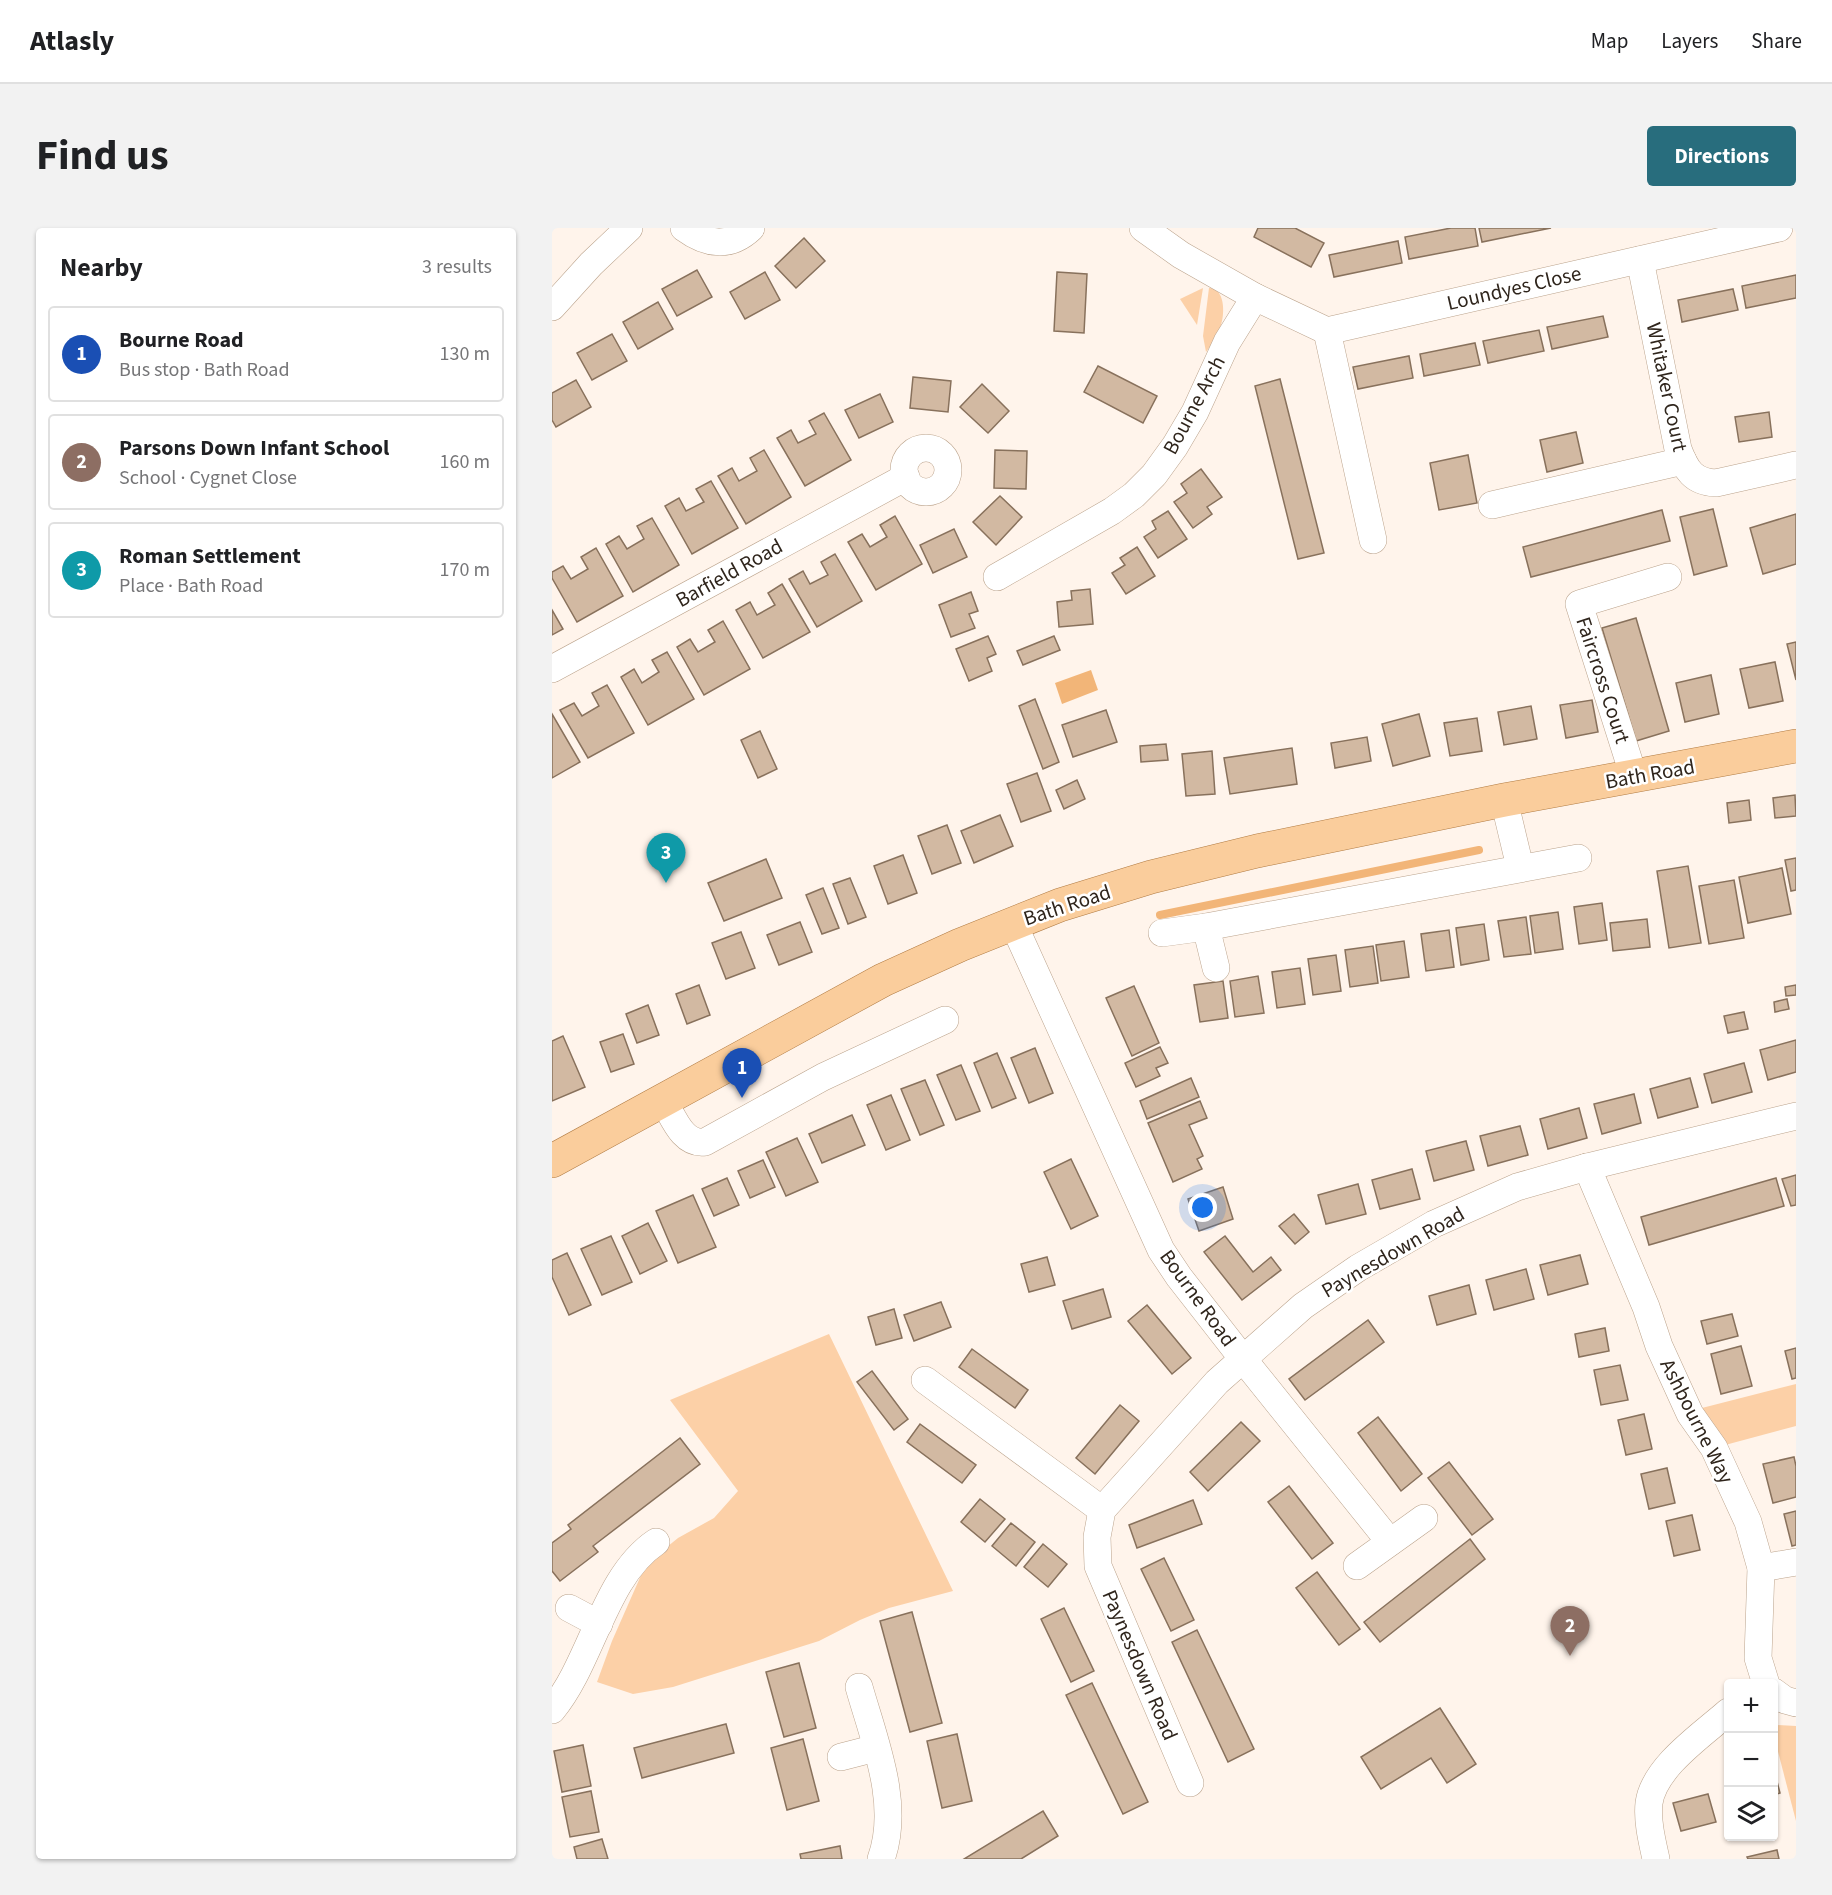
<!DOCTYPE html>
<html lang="en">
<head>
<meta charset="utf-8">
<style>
	:root { --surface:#fff; --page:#f2f2f2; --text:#202124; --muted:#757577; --line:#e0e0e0; --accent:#286d7d }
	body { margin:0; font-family:"Source Sans 3",sans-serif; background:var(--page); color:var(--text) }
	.controls { position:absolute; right:18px; bottom:18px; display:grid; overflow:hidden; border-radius:6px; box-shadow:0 2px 4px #0004 }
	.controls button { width:54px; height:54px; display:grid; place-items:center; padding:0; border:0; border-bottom:2px solid var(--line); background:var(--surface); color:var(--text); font:30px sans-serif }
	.you { position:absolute; left:651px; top:980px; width:21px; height:21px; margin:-15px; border:4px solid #fff; border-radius:50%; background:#1a73e8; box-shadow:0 0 0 9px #1a73e833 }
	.badge { display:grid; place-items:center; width:39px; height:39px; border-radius:50%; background:var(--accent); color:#fff; font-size:20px; font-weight:700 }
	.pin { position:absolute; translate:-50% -50px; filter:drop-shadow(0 2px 3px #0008) }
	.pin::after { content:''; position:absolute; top:32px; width:21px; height:18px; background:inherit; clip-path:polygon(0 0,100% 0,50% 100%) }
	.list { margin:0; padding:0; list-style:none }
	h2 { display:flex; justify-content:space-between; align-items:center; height:78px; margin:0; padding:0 24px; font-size:26px }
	h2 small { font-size:20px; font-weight:400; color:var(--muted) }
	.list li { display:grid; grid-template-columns:39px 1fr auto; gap:18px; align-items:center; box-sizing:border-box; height:96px; margin:0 12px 12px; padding:0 12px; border:2px solid var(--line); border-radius:6px }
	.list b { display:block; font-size:22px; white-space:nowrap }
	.list p { margin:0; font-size:20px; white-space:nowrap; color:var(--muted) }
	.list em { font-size:20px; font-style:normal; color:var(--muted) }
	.icon { flex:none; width:33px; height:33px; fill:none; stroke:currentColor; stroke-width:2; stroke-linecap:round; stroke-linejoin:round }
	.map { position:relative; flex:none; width:1244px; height:1631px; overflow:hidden; border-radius:6px }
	header { display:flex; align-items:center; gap:36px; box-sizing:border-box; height:84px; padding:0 30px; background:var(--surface); border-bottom:2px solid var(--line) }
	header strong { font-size:28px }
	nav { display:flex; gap:33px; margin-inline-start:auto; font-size:21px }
	.intro { display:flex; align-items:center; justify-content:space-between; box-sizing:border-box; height:144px; padding:0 36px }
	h1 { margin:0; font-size:42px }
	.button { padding:15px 27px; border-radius:6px; background:var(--accent); color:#fff; font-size:21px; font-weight:700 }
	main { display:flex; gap:36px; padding:0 36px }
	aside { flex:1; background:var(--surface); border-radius:6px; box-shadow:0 2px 4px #0004 }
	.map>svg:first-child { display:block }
</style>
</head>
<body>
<header>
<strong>Atlasly</strong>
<nav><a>Map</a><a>Layers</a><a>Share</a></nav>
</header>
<div class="intro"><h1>Find us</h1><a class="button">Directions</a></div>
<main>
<aside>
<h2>Nearby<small>3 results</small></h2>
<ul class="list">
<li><span class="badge" style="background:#1a4fb4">1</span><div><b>Bourne Road</b><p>Bus stop · Bath Road</p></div><em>130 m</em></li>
<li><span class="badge" style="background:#8d6e63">2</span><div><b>Parsons Down Infant School</b><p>School · Cygnet Close</p></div><em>160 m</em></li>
<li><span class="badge" style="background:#0f9aa8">3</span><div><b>Roman Settlement</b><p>Place · Bath Road</p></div><em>170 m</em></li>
</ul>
</aside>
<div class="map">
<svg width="1244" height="1631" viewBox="0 0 1244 1631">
	<rect width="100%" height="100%" fill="#fff4eb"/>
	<g fill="#fcd0a7">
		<polygon points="651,60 645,97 628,71"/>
		<path d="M657,60C673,60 673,85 669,97C666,107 660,116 654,124L651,108Z"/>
		<polygon points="277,1106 401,1363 337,1380 308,1392 267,1413 121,1459 81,1466 45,1454 60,1413 94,1336 126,1310 162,1290 186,1263 118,1172"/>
		<polygon points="1244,1156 1244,1198 1162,1220 1146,1181"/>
		<polygon points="1225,1497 1244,1498 1244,1593 1223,1512"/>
	</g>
	<polygon fill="#f2b578" points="539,442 546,462 510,476 503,455"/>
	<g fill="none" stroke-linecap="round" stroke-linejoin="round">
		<polyline stroke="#f2b578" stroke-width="8" points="608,687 927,622"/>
	</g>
	<g fill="#d2b9a2" stroke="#88715c" stroke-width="1.5">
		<polygon points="706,0 743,0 772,15 759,39 702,9"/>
		<polygon points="899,0 923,0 926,18 857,31 853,9"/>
		<polygon points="927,0 999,0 930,14"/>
		<polygon points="252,10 273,33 244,60 223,38"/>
		<polygon points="846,13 850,35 782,49 777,27"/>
		<polygon points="145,42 160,69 125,88 110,61"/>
		<polygon points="213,44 228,72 193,91 178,64"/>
		<polygon points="505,44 535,46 532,105 502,103"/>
		<polygon points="1244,47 1244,70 1194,80 1190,58"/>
		<polygon points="1181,61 1186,82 1130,94 1126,72"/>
		<polygon points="106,74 121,101 86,121 71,94"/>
		<polygon points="1051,88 1056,109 1000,121 995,99"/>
		<polygon points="987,102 992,123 936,135 931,113"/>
		<polygon points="60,106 75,133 40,152 25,125"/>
		<polygon points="923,115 928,137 872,148 868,126"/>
		<polygon points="857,128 861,150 806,161 801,139"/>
		<polygon points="546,138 605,168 591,195 532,164"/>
		<polygon points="361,149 399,153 396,184 358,180"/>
		<polygon points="728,151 772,325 746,331 703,158"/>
		<polygon points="24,152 39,179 4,199 0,192 0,165"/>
		<polygon points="430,156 457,183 436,205 408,179"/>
		<polygon points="328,166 341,194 307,210 293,182"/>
		<polygon points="1217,184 1220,209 1187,214 1183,189"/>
		<polygon points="272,185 299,232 253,258 225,210 239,202 246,215 264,206 257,193"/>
		<polygon points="1024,204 1031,235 995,244 988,212"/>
		<polygon points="212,222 239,269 194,296 166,248 180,240 187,253 205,243 198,230"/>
		<polygon points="443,222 475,223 474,261 442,260"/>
		<polygon points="916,227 925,275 887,282 878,235"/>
		<polygon points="649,241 670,269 655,279 660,286 641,300 622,274 635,265 629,256"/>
		<polygon points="159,253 186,300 140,326 113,278 127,270 134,283 152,274 144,261"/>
		<polygon points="448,268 470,289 444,317 421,294"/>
		<polygon points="1161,281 1175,338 1142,347 1128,289"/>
		<polygon points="1110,282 1118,313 979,349 971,319"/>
		<polygon points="616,283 635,311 606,330 592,309 604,301 600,293"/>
		<polygon points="1244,286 1244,336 1211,346 1198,300"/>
		<polygon points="343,288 370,336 324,362 296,314 310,306 318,319 335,309 328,297"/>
		<polygon points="100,290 127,337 81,364 54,316 67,308 75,321 92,311 85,298"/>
		<polygon points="402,301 415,329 381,345 368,317"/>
		<polygon points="585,319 603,348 574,366 560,345 573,337 568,330"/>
		<polygon points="44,320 71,368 25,394 0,350 0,344 11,338 19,351 36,341 29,329"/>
		<polygon points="283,326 310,373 265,399 237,351 251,343 258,356 276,347 269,334"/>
		<polygon points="230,356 258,404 211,430 184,382 198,374 205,387 223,377 216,365"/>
		<polygon points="538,361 541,396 507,399 505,374 520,372 519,363"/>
		<polygon points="419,364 426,383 417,386 423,400 399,409 387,377"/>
		<polygon points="0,382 11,401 0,407"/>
		<polygon points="1084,390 1117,503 1084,513 1050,400"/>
		<polygon points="171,393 198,441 152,467 125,419 138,411 146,424 163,414 156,402"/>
		<polygon points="436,408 444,426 435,430 440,443 417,453 404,421"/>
		<polygon points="502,408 508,422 471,437 465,423"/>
		<polygon points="1244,414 1244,452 1235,416"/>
		<polygon points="115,424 142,471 96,497 69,449 82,441 90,455 107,444 100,432"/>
		<polygon points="1223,434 1231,473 1197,480 1188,441"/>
		<polygon points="1159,447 1167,486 1133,494 1124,455"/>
		<polygon points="55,457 82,505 36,530 8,482 22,475 30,488 47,478 40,465"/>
		<polygon points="483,471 507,534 491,541 467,478"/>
		<polygon points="1040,472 1046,504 1014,510 1008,477"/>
		<polygon points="979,478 985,511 952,517 946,484"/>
		<polygon points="554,482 565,514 521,529 510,497"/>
		<polygon points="0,486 28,534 0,550"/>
		<polygon points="867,486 878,528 841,538 830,496"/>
		<polygon points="925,490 930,523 898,528 892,495"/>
		<polygon points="208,503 225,541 206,550 189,512"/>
		<polygon points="815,509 819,533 783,540 779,515"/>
		<polygon points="614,516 616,532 589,534 588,518"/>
		<polygon points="740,520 745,556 678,566 672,530"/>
		<polygon points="660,523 663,566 634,568 630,526"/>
		<polygon points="485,545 499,583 469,594 455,556"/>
		<polygon points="525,552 533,571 512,581 504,562"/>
		<polygon points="1243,567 1244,588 1223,590 1221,570"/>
		<polygon points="1197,572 1199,592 1177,595 1175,575"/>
		<polygon points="448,587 461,618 422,635 409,603"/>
		<polygon points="395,597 409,635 380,646 366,608"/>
		<polygon points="351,627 365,665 336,676 322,638"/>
		<polygon points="1244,630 1244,662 1239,663 1233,632"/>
		<polygon points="214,631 230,670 172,693 156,655"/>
		<polygon points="1136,638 1149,715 1117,720 1105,643"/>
		<polygon points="1230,640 1239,686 1196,695 1187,649"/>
		<polygon points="298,650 314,689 296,696 281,656"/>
		<polygon points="1182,652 1192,710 1157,716 1147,658"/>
		<polygon points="271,660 287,700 270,706 254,667"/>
		<polygon points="1050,675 1055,712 1027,716 1022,679"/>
		<polygon points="1006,684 1011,721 983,725 978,688"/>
		<polygon points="974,689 979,726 952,729 946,693"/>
		<polygon points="1095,691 1098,719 1061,723 1058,695"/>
		<polygon points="248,694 260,724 227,737 215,707"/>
		<polygon points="932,696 937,732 909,737 904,700"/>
		<polygon points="897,702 902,739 874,743 869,706"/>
		<polygon points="189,704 203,740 174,751 160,715"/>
		<polygon points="852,713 857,749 829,753 824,717"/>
		<polygon points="821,718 826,755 798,759 793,722"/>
		<polygon points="784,727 789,763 761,767 756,731"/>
		<polygon points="748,740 753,776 725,780 720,744"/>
		<polygon points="706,748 712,785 683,789 678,753"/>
		<polygon points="671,753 676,790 648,794 642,757"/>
		<polygon points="147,757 158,787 135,796 124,766"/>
		<polygon points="1244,757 1244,767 1234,768 1233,759"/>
		<polygon points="582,758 607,815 580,828 554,770"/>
		<polygon points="1235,771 1237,781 1223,784 1222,774"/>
		<polygon points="96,777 107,807 85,815 74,786"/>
		<polygon points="1192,784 1196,801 1176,805 1172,788"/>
		<polygon points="71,806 82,836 59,844 48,814"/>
		<polygon points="11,808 33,859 0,873 0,813"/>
		<polygon points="1244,812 1244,844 1216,852 1208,822"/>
		<polygon points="608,819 616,835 604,840 608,848 584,859 573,835"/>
		<polygon points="483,820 501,865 477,875 459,830"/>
		<polygon points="445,825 464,870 440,880 422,835"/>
		<polygon points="1192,835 1200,864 1160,875 1152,846"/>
		<polygon points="409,837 428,883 404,892 385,847"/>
		<polygon points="639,850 647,869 595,891 588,873"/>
		<polygon points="1138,850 1146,879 1106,890 1098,861"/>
		<polygon points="373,852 392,897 368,907 349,861"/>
		<polygon points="1082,866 1089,895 1050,906 1042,876"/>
		<polygon points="339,867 358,912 334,922 315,877"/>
		<polygon points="648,873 655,890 637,897 651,928 645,931 650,941 621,954 596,895"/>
		<polygon points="1027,880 1035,910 996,921 988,891"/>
		<polygon points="300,887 313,917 270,935 257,906"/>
		<polygon points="968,898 976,927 936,938 928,908"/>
		<polygon points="245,910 266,954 234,968 214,924"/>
		<polygon points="914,913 922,942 882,953 874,923"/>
		<polygon points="519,931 546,988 519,1001 492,944"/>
		<polygon points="211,932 223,959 198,970 186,943"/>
		<polygon points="860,941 868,971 828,981 820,952"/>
		<polygon points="1244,947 1244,977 1239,978 1230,951"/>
		<polygon points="175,950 187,977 162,988 150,961"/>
		<polygon points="1224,950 1232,978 1097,1017 1089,989"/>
		<polygon points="806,956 814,986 774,996 766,967"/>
		<polygon points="671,959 681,991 647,1003 636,971"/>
		<polygon points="141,967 164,1019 126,1035 104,983"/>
		<polygon points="742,986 757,1004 743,1016 727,998"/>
		<polygon points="96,995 115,1033 88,1046 70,1008"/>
		<polygon points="59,1008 80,1054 50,1067 29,1021"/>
		<polygon points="673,1008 701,1044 719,1029 729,1042 690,1072 652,1024"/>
		<polygon points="15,1025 39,1077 17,1087 0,1049 0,1032"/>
		<polygon points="1028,1027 1036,1056 996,1067 988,1037"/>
		<polygon points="495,1029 503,1057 477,1064 469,1036"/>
		<polygon points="974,1041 982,1071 942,1082 934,1052"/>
		<polygon points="917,1057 924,1086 885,1097 877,1068"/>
		<polygon points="551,1061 559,1089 520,1101 511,1073"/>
		<polygon points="389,1074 399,1099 362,1113 352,1087"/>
		<polygon points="595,1077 639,1130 620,1146 576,1093"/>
		<polygon points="342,1081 350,1110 324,1117 316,1089"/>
		<polygon points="1180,1086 1186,1108 1155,1116 1149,1093"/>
		<polygon points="816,1092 832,1114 753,1172 737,1151"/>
		<polygon points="1053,1100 1057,1123 1027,1129 1023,1106"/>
		<polygon points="1189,1118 1200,1158 1169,1166 1159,1126"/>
		<polygon points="1244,1120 1244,1150 1240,1151 1233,1123"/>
		<polygon points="420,1121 476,1162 463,1180 407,1139"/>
		<polygon points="1068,1137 1076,1172 1049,1177 1042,1142"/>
		<polygon points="320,1143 356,1191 342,1202 305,1154"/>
		<polygon points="568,1177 587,1193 543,1246 524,1230"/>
		<polygon points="1092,1186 1100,1221 1074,1227 1066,1192"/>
		<polygon points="826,1189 870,1246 849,1263 806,1205"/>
		<polygon points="689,1194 708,1213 656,1263 638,1244"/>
		<polygon points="368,1196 424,1237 410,1255 355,1214"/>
		<polygon points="128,1210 148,1236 41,1318 46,1324 8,1353 0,1343 0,1315 19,1301 16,1297"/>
		<polygon points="1242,1229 1244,1238 1244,1269 1221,1275 1211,1236"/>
		<polygon points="897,1234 941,1291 920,1307 876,1250"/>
		<polygon points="1115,1240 1123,1275 1097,1281 1089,1246"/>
		<polygon points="737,1258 781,1315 760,1331 716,1274"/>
		<polygon points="428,1271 453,1291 433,1314 409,1294"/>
		<polygon points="641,1272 650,1296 585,1320 577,1297"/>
		<polygon points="1244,1283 1244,1317 1240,1318 1232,1286"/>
		<polygon points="1140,1287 1148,1322 1122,1328 1114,1293"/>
		<polygon points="459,1295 483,1314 464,1338 440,1318"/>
		<polygon points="918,1311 933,1331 828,1414 812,1394"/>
		<polygon points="491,1316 515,1336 496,1359 472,1339"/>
		<polygon points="612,1330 642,1392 619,1403 589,1341"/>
		<polygon points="765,1344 808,1401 787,1417 744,1360"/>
		<polygon points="512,1380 542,1443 519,1454 489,1391"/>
		<polygon points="360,1384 390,1495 358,1504 328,1393"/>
		<polygon points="645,1402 702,1521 676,1534 620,1414"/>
		<polygon points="247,1435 264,1500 232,1509 214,1444"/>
		<polygon points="540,1455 596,1574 571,1586 514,1467"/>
		<polygon points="888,1480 924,1536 895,1555 879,1530 829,1561 809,1529"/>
		<polygon points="174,1496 182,1525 90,1550 82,1520"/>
		<polygon points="405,1506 420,1573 390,1580 375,1513"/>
		<polygon points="251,1511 267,1573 235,1582 219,1520"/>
		<polygon points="31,1517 39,1558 10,1564 2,1523"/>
		<polygon points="1222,1542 1228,1565 1222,1567"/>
		<polygon points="39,1563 47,1604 18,1609 10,1569"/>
		<polygon points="1156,1566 1164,1594 1129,1603 1121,1575"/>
		<polygon points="491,1583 506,1608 469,1631 412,1631"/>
		<polygon points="50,1611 56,1631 25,1631 22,1619"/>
		<polygon points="288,1618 290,1631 249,1631 248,1626"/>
		<polygon points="1225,1622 1227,1631 1196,1631 1195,1629"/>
	</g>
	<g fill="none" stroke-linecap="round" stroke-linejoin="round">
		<defs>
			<g id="minor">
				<path d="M132,0C155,17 178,20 199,0"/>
				<polyline points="591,0 629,27 703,69 775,103 1227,0"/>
				<path d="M1088,32L1126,221C1134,242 1141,254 1164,255L1244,237"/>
				<polyline points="0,79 39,36 77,0"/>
				<polyline points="775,103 821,312"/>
				<circle cx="374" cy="242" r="22"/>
				<polyline points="940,277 1131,233"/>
				<polyline points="445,349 560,283 582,267 602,247 623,218 643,184 675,114 703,69"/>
				<polyline points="0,441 354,249"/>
				<polyline points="1082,549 1027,376 1116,349"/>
				<polyline points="952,572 968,639"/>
				<polyline points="461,695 609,1022 627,1049 691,1131 838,1314"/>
				<polyline points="654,699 664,740"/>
				<polyline points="610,705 654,699 1026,630"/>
				<path d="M111,872C121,888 130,917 153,914L271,849L393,792"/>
				<polyline points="1035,939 1094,1079 1107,1118 1138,1186 1162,1220 1196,1294 1209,1340 1206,1430 1214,1456"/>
				<polyline points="373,1152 550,1282"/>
				<polyline points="805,1338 872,1290"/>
				<polyline points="1209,1340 1244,1334"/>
				<polyline points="17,1380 47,1396"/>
				<path d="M307,1459C322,1512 349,1576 329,1631"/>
				<polyline points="1222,1464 1233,1472 1244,1475"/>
				<path d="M0,1482C40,1434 52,1349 104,1314"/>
				<polyline points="289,1529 324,1520"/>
				<polyline points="638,1555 546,1338 545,1309 550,1282 665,1154 751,1078 806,1040 882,996 965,959 1035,939 1244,888"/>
				<path d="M1104,1631C1100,1613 1095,1593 1097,1575C1102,1539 1150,1507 1176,1484"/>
			</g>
			<polyline id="major" points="0,933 331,752 408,717 508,677 599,649 705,623 952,572 1244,518"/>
		</defs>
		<use href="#minor" stroke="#bba38c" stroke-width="28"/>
		<use href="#major" stroke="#b17c44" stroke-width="34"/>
		<use href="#minor" stroke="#fff" stroke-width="27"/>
		<use href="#major" stroke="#facd9c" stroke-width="33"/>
	</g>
	<g text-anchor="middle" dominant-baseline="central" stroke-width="5" stroke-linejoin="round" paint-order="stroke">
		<g font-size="21" fill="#2f251c" stroke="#fff">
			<text transform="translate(962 60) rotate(-13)">Loundyes Close</text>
			<text transform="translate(1115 159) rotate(78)">Whitaker Court</text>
			<text transform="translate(642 177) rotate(-62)">Bourne Arch</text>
			<text transform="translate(177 345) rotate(-29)">Barfield Road</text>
			<text transform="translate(1051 452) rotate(72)">Faircross Court</text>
			<text transform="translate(1098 546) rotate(-10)">Bath Road</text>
			<text transform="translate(515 677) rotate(-18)">Bath Road</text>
			<text transform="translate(841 1024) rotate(-30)">Paynesdown Road</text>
			<text transform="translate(646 1070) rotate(54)">Bourne Road</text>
			<text transform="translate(1145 1193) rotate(63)">Ashbourne Way</text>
			<text transform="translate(588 1437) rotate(67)">Paynesdown Road</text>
		</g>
	</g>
</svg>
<div class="controls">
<button>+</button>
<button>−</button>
<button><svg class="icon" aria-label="layers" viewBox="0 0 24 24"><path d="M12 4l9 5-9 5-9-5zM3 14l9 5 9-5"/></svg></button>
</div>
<div class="you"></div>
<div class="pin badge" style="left:190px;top:870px;background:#1a4fb4">1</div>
<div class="pin badge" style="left:1018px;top:1428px;background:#8d6e63">2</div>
<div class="pin badge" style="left:114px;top:655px;background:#0f9aa8">3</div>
</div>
</main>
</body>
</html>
